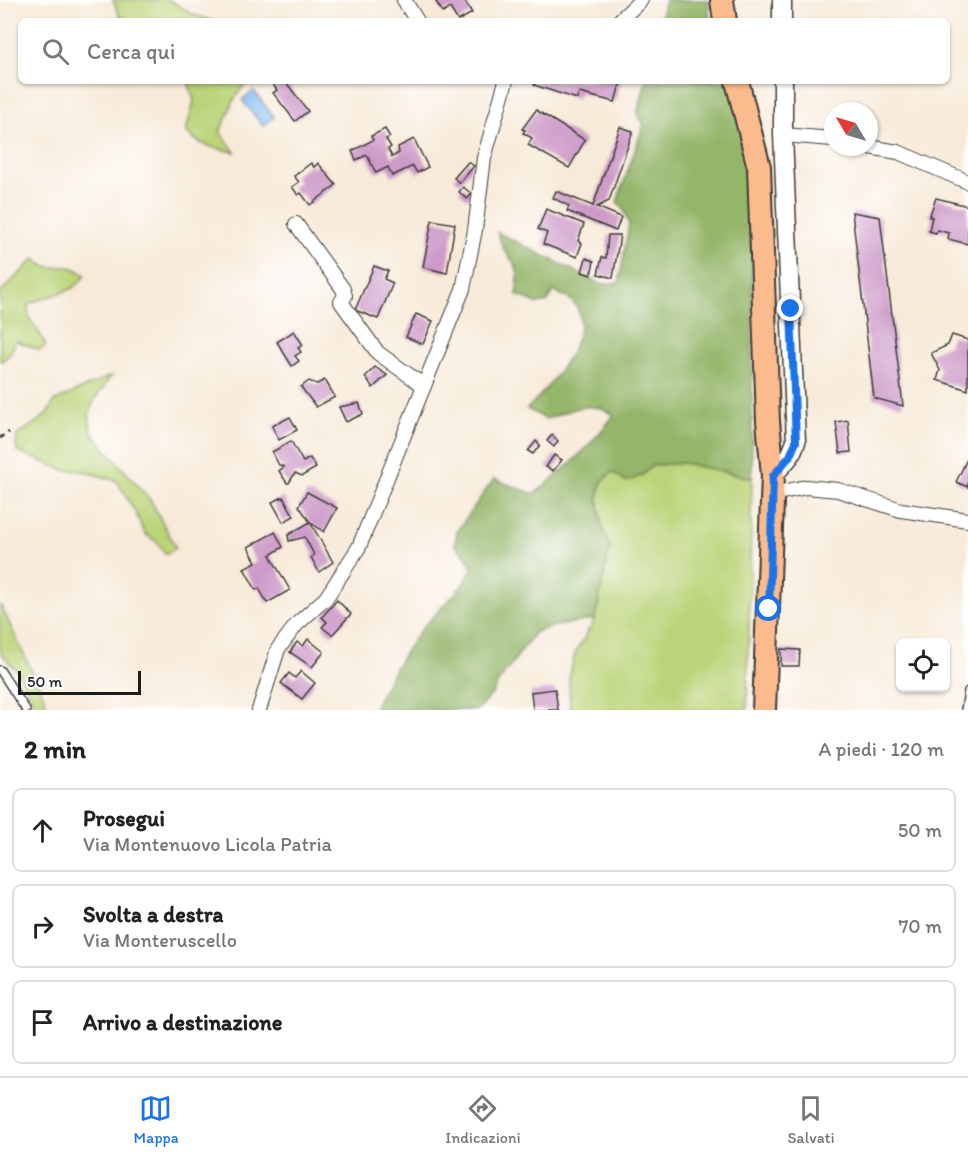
<!DOCTYPE html>
<html lang="it">
<head>
<meta charset="utf-8">
<style>
	:root { --surface:#fff; --page:#f2f2f2; --text:#222; --muted:#767676; --line:#e0e0e0; --accent:#1a73e8 }
	body { margin:0; font-family:Itim,sans-serif; background:var(--page); color:var(--text) }
	.controls { position:absolute; right:18px; bottom:18px; display:grid; overflow:hidden; border-radius:9px; box-shadow:0 2px 4px #0004 }
	.controls button { width:54px; height:54px; display:grid; place-items:center; padding:0; border:0; border-bottom:2px solid var(--line); background:var(--surface); color:var(--text); font:30px sans-serif }
	.compass { position:absolute; left:824px; top:102px; width:54px; height:54px; border-radius:50%; background:var(--surface); box-shadow:0 2px 4px #0004; rotate:308deg }
	.scale { position:absolute; left:18px; bottom:15px; width:123px; box-sizing:border-box; padding-left:6px; border:3px solid #1c1c1c; border-top:0; font-size:16px; line-height:21px; white-space:nowrap; color:#1c1c1c; -webkit-text-stroke:4px #fff; paint-order:stroke }
	.stop { position:absolute; width:18px; height:18px; margin:-14px; border:4px solid #1a73e8; border-radius:50%; background:#fff }
	.stop.end { background:#1a73e8; border-color:#fff; box-shadow:0 2px 6px #0008 }
	.list { margin:0; padding:0; list-style:none }
	h2 { display:flex; justify-content:space-between; align-items:center; height:78px; margin:0; padding:0 24px; font-size:26px }
	h2 small { font-size:20px; font-weight:400; color:var(--muted) }
	.list li { display:grid; grid-template-columns:39px 1fr auto; gap:18px; align-items:center; box-sizing:border-box; height:84px; margin:0 12px 12px; padding:0 12px; border:2px solid var(--line); border-radius:9px }
	.list b { display:block; font-size:22px; white-space:nowrap }
	.list p { margin:0; font-size:20px; white-space:nowrap; color:var(--muted) }
	.list em { font-size:20px; font-style:normal; color:var(--muted) }
	.icon { flex:none; width:33px; height:33px; fill:none; stroke:currentColor; stroke-width:2; stroke-linecap:round; stroke-linejoin:round }
	.map { position:relative; flex:none; width:968px; height:710px; overflow:hidden }
	.search { position:absolute; background:var(--surface); box-shadow:0 2px 4px #0004; left:18px; right:18px; top:18px; height:66px; display:flex; align-items:center; gap:15px; box-sizing:border-box; padding:0 21px; border-radius:9px; color:var(--muted); font-size:22px }
	.sheet { height:366px; background:var(--surface) }
	nav { display:flex; justify-content:space-around; align-items:center; box-sizing:border-box; height:84px; border-top:2px solid var(--line); background:var(--surface); font-size:16px; color:var(--muted) }
	nav a { display:grid; justify-items:center; gap:3px }
	nav .on { color:var(--accent) }
	.map>svg:first-child { display:block }
</style>
</head>
<body>
<div class="map">
<svg width="968" height="710" viewBox="0 0 968 710">
	<rect width="100%" height="100%" fill="#fff"/>
	<filter id="ink" filterUnits="userSpaceOnUse"><feTurbulence type="fractalNoise" baseFrequency=".0167" numOctaves="2"/><feDisplacementMap in="SourceGraphic" scale="12" xChannelSelector="R" yChannelSelector="G"/><feConvolveMatrix kernelMatrix="1 2 1 2 8 2 1 2 1" color-interpolation-filters="sRGB"/></filter>
	<filter id="wash" filterUnits="userSpaceOnUse"><feTurbulence type="fractalNoise" baseFrequency=".008" numOctaves="4" result="noise"/><feDisplacementMap in="SourceGraphic" scale="24" xChannelSelector="R" yChannelSelector="G"/><feGaussianBlur stdDeviation="1.35" result="paint"/><feColorMatrix in="noise" values="0 0 0 0 0 0 0 0 0 0 0 0 0 0 0 0 0 1.4 0 .05"/><feComposite in="paint" operator="in"/></filter>
	<g filter="url(#wash)">
		<rect width="100%" height="100%" fill="#f7ead8"/>
		<g fill="#bbd479" stroke="#6c784a" stroke-width="1.5">
			<polygon points="113,0 170,0 190,13 213,21 127,21 119,15"/>
			<path d="M188,81H247L235,98L220,132L235,152C216,148 199,147 186,131L194,101Z"/>
			<path d="M35,258C50,277 64,257 85,275C74,296 47,293 28,305C26,322 41,330 46,346L40,350L16,341L10,354L2,361L0,360V293Z"/>
			<path d="M112,375L95,399L89,414L91,432L151,501L176,548L166,554L156,541L145,534L136,514L117,481L83,471L64,470L18,452L16,446L17,435C28,427 51,416 53,402Z"/>
			<polygon points="684,463 752,478 747,710 570,710 569,678 575,654 595,619 610,547 602,527 598,498 601,483 612,472 642,475 653,465"/>
			<polygon points="0,604 45,699 46,710 38,710 18,672 0,652"/>
		</g>
		<g fill="#94b669" stroke="#586942" stroke-width="1.5">
			<polygon points="665,0 708,0 710,21 660,21"/>
			<path d="M646,81H728L746,143L752,207V478L684,463L653,465L642,475L627,482L612,472L601,483L598,498L602,526L610,547L595,619L550,627L535,632L499,681L492,694L477,710H373C388,680 403,652 424,626C441,606 461,593 472,568L465,555L455,545L457,531L494,479L534,494C564,471 591,446 614,415C589,398 572,411 546,419L527,409C546,391 591,338 578,310C574,299 563,295 553,291L548,302L538,304L517,295L518,274L514,263L504,250L497,232L600,284L619,283L629,224L622,206L617,202L644,124L637,115Z"/>
		</g>
		<polygon fill="#84bbf4" stroke="#506c88" stroke-width="1.5" points="254,91 274,117 263,126 242,100"/>
		<g id="blocks">
			<g fill="#ce9bc9">
				<polygon points="435,0 464,0 472,13 458,21 450,8 443,13"/>
				<polygon points="277,81 285,81 308,111 295,121 273,93 277,90 273,84"/>
				<polygon points="535,81 621,81 615,102 579,93 577,99 534,85"/>
				<polygon points="536,110 585,140 569,168 528,145 532,138 523,133 525,130 522,129"/>
				<polygon points="620,127 633,131 609,201 597,207 621,217 616,231 567,211 569,206 553,198 556,191 593,206"/>
				<polygon points="385,129 390,137 386,139 391,147 388,149 392,157 399,153 398,147 414,139 428,167 417,173 413,166 392,176 388,167 376,173 367,155 356,160 352,151 373,140 371,136"/>
				<polygon points="468,162 474,166 460,183 454,178"/>
				<polygon points="311,163 314,167 318,163 336,185 310,205 301,193 298,195 292,187 299,182 294,176"/>
				<polygon points="463,187 472,194 467,199 459,192"/>
				<polygon points="936,198 968,206 968,244 948,239 949,233 937,230 936,233 929,231 932,217 929,217"/>
				<polygon points="546,209 584,224 578,241 582,243 577,257 543,244 547,233 538,229"/>
				<polygon points="852,212 880,217 903,406 874,398"/>
				<polygon points="432,220 455,224 447,273 423,267"/>
				<polygon points="608,235 620,235 613,278 598,274 602,257 606,258"/>
				<polygon points="586,258 594,261 591,275 582,272"/>
				<polygon points="374,266 388,271 384,279 393,283 378,319 355,310"/>
				<polygon points="416,314 433,321 423,344 406,337"/>
				<polygon points="294,331 303,345 298,348 301,352 295,356 299,361 292,366 277,342"/>
				<polygon points="952,335 968,340 968,390 937,380 940,370 931,353 948,345"/>
				<polygon points="375,367 387,375 373,388 365,377"/>
				<polygon points="325,380 335,397 316,407 301,387 309,381 317,384"/>
				<polygon points="359,403 363,414 346,422 339,407"/>
				<polygon points="290,417 297,430 279,440 272,426"/>
				<polygon points="848,420 851,452 840,453 836,422"/>
				<polygon points="552,435 558,441 554,447 547,441"/>
				<polygon points="291,441 303,462 310,458 316,468 302,476 295,473 289,483 287,483 279,471 284,467 279,465 272,452"/>
				<polygon points="536,441 540,445 533,454 528,451"/>
				<polygon points="554,455 562,460 553,471 546,467"/>
				<polygon points="968,457 968,487 956,482"/>
				<polygon points="307,492 337,508 324,532 310,522 299,506"/>
				<polygon points="283,497 294,516 283,522 272,502"/>
				<polygon points="310,522 333,562 319,572 311,557 314,555 305,537 289,541 288,535"/>
				<polygon points="275,532 283,547 270,555 290,590 267,603 259,588 256,590 244,568 256,562 248,547"/>
				<polygon points="337,600 351,614 332,635 322,627 327,622 322,617"/>
				<polygon points="308,639 324,652 312,667 290,652 297,642 303,646"/>
				<polygon points="781,649 800,650 799,666 781,666"/>
				<polygon points="301,671 315,683 302,699 281,683 289,673 295,678"/>
				<polygon points="555,689 558,710 533,710 531,692"/>
			</g>
		</g>
	</g>
	<g filter="url(#ink)">
		<use href="#blocks" fill-opacity="0" stroke="#3d3b38" stroke-width="1.5"/>
		<g fill="none" stroke-linecap="round" stroke-linejoin="round">
			<defs>
				<g id="service">
					<polyline points="0,670 26,710"/>
					<polyline points="965,710 968,691"/>
				</g>
				<g id="minor">
					<polyline points="404,0 417,21"/>
					<polyline points="619,21 641,0"/>
					<polyline points="783,135 833,139"/>
					<polyline points="869,147 898,152 968,182"/>
					<polyline points="296,224 343,289 345,296 341,302 378,353 424,386"/>
					<polyline points="773,494 806,487 838,490 901,510 968,520"/>
					<polyline points="259,710 278,649 297,624 326,598 359,547 463,289 475,230 484,158 506,81"/>
				</g>
				<g id="tertiary">
					<polyline points="782,0 782,21"/>
					<polyline points="773,476 790,456 796,442 783,135 783,81"/>
				</g>
				<g id="primary">
					<polyline points="722,0 725,21"/>
					<polyline points="737,81 759,167 768,421 773,476 764,710"/>
				</g>
			</defs>
			<use href="#service" stroke="#3d3b38" stroke-width="10"/>
			<use href="#minor" stroke="#3d3b38" stroke-width="16"/>
			<use href="#tertiary" stroke="#3d3b38" stroke-width="21"/>
			<use href="#primary" stroke="#3d3b38" stroke-width="26"/>
			<polyline stroke="#3d3b38" stroke-width="3" stroke-dasharray="4.5 4.5" stroke-linecap="butt" points="0,438 9,432"/>
			<use href="#service" stroke="#fff" stroke-width="7"/>
			<use href="#minor" stroke="#fff" stroke-width="14"/>
			<use href="#tertiary" stroke="#fff" stroke-width="18"/>
			<use href="#primary" stroke="#fbbb8d" stroke-width="22"/>
		</g>
	</g>
	<g fill="none" stroke-linecap="round" stroke-linejoin="round" filter="url(#ink)">
		<polyline stroke="#1a73e8" stroke-width="8" points="769,609 773,476 790,456 796,442 791,309"/>
	</g>
</svg>
<div class="controls">
<button><svg class="icon" aria-label="locate" viewBox="0 0 24 24"><circle cx="12" cy="12" r="6"/><path d="M12 2v4M12 18v4M2 12h4M18 12h4"/></svg></button>
</div>
<svg class="compass" viewBox="-18 -18 36 36"><path d="M0-13l5 13h-10z" fill="#e53935"/><path d="M0 13l5-13h-10z" fill="#767676"/></svg>
<div class="scale">50 m</div>
<div class="stop" style="left:769px;top:609px"></div>
<div class="stop end" style="left:791px;top:309px"></div>
<div class="search"><svg class="icon" aria-label="search" viewBox="0 0 24 24"><circle cx="10" cy="10" r="6"/><path d="M15 15l6 6"/></svg>Cerca qui</div>
</div>
<section class="sheet">
<h2>2 min<small>A piedi · 120 m</small></h2>
<ul class="list">
<li><svg class="icon" aria-label="ahead" viewBox="0 0 24 24"><path d="M12 20V5M6 11l6-6 6 6"/></svg><div><b>Prosegui</b><p>Via Montenuovo Licola Patria</p></div><em>50 m</em></li>
<li><svg class="icon" aria-label="right" viewBox="0 0 24 24"><path d="M7 20v-9h11M14 6l5 5-5 5"/></svg><div><b>Svolta a destra</b><p>Via Monteruscello</p></div><em>70 m</em></li>
<li><svg class="icon" aria-label="arrive" viewBox="0 0 24 24"><path d="M6 21V4h12l-3 4 3 4H6"/></svg><div><b>Arrivo a destinazione</b></div></li>
</ul>
</section>
<nav>
<a class="on"><svg class="icon" aria-label="map" viewBox="0 0 24 24"><path d="M3 6l6-2 6 2 6-2v14l-6 2-6-2-6 2zM9 4v14M15 6v14"/></svg>Mappa</a>
<a><svg class="icon" aria-label="directions" viewBox="0 0 24 24"><path d="M12 3l9 9-9 9-9-9zM9 14v-3h6M13 9l2 2-2 2"/></svg>Indicazioni</a>
<a><svg class="icon" aria-label="saved" viewBox="0 0 24 24"><path d="M7 4h10v16l-5-4-5 4z"/></svg>Salvati</a>
</nav>
</body>
</html>
